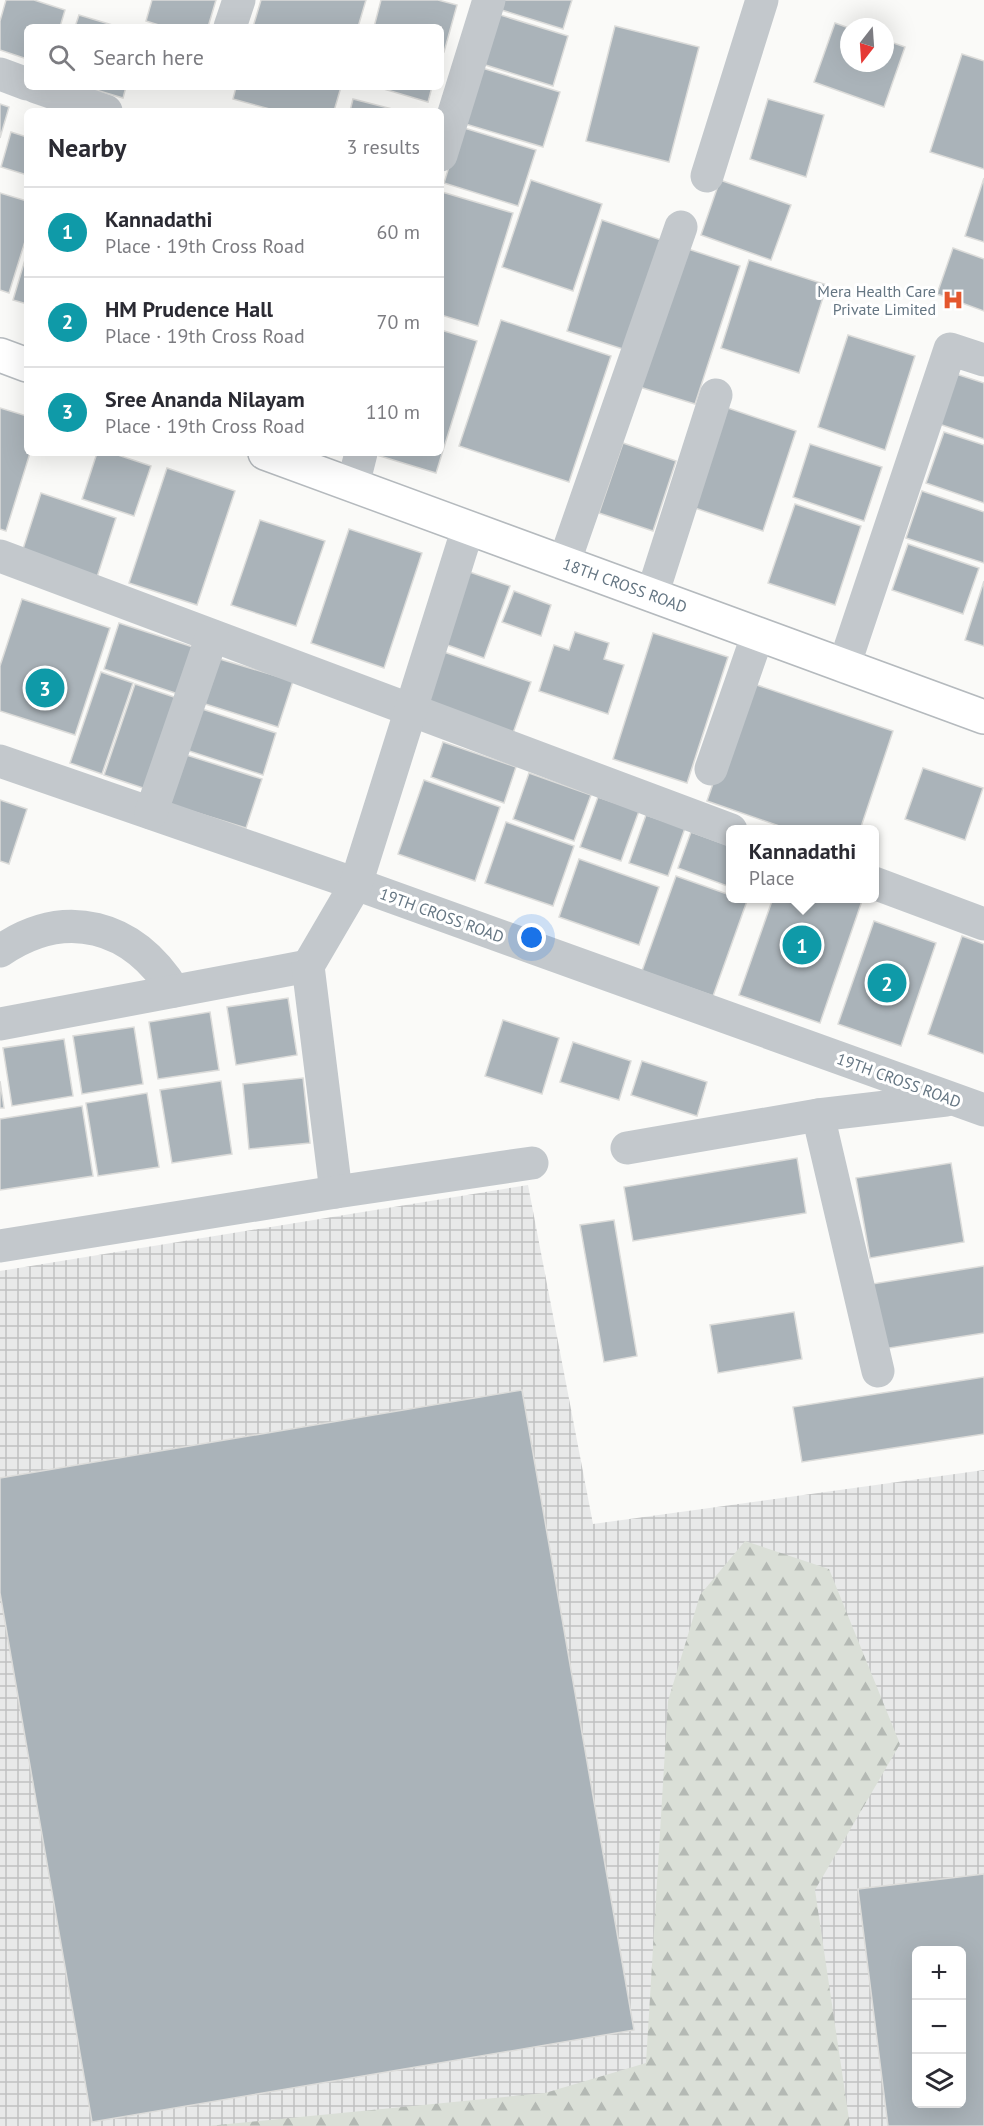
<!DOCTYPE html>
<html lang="en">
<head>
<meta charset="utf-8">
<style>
	:root { --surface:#fff; --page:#f7f7f7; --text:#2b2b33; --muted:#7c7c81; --line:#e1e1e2; --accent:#111827 }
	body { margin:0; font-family:"PT Sans",sans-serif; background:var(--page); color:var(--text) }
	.controls { position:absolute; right:18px; bottom:18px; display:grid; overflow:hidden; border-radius:9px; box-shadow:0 6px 24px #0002 }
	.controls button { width:54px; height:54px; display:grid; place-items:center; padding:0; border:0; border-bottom:2px solid var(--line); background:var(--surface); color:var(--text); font:30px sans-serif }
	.compass { position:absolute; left:840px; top:18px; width:54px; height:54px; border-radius:50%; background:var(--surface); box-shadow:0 6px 24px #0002; rotate:197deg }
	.you { position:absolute; left:532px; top:938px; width:21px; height:21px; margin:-15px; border:4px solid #fff; border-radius:50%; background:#1a73e8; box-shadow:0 0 0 9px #1a73e833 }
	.badge { display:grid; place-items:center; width:39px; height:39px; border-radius:50%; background:var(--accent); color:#fff; font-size:20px; font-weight:700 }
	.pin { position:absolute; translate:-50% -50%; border:3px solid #fff; box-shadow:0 2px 6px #0006 }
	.popup { position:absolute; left:726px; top:825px; width:153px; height:78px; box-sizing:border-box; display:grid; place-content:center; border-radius:9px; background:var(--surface); filter:drop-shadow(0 2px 4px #0005); font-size:20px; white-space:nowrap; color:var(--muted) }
	.popup b { font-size:22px; color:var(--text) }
	.popup::after { content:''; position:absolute; left:50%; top:100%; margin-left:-12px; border:12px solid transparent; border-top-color:var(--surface) }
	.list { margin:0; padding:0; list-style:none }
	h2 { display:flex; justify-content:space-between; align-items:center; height:78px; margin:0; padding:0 24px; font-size:26px }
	h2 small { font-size:20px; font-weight:400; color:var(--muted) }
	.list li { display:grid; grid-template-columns:39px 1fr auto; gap:18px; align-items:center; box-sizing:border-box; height:90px; padding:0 24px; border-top:2px solid var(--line) }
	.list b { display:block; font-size:22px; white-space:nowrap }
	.list p { margin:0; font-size:20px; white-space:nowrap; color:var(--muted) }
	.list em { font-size:20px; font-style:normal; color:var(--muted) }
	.icon { flex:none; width:33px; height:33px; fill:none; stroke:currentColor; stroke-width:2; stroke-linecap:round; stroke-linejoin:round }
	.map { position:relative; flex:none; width:984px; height:2126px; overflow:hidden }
	.search { position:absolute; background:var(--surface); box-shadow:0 6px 24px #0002; left:24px; top:24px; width:420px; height:66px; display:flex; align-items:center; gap:15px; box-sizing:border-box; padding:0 21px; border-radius:9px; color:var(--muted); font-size:22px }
	.panel { position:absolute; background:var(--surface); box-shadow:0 6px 24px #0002; left:24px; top:108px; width:420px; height:348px; border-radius:9px }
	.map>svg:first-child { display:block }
</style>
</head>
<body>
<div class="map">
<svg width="984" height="2126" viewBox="0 0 984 2126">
	<defs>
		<pattern id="industrial-grid" width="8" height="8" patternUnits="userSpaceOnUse" patternTransform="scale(1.5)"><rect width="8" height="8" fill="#e8e9e9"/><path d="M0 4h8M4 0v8" fill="none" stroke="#c0c1c2"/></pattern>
		<pattern id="forest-firs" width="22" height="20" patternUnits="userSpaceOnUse" patternTransform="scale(1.5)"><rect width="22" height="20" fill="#dadfd7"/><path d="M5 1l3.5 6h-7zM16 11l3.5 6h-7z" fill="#b4b9b4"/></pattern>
	</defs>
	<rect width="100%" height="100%" fill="#fafaf8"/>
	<path fill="url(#industrial-grid)" fill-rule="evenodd" d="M528,1185L593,1524L984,1470V2126H0V1271ZM916,1950H962V2104H916Z"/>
	<polygon fill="url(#forest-firs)" points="745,1541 829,1569 900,1744 815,1890 850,2126 208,2126 545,2093 646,2063 668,1701 700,1595"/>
	<g fill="#aab3b9" stroke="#dcdcda" stroke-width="1.5" fill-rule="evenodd">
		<polygon points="6,0 34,0 65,10 60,27 27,27 27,59 0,50 0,21"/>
		<polygon points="152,0 216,0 208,27 165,27 146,21"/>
		<polygon points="261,0 366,0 358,27 253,27"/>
		<polygon points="381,0 438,0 457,5 444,52 441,51 441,27 374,27"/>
		<polygon points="498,0 572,0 563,29 495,8"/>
		<polygon points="494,13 568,36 553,86 479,63"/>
		<polygon points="79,15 119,27 75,27"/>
		<polygon points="835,23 849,28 849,63 885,63 885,40 905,47 884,107 814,82"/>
		<polygon points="615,26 699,47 669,162 586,141"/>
		<polygon points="962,54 984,61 984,169 930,152"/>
		<polygon points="479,67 560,92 543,147 462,123"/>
		<polygon points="86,87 126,87 123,98"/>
		<polygon points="236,87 341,87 334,111 277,111 233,99"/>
		<polygon points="377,87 432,87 428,102"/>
		<polygon points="353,99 400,111 350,111"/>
		<polygon points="768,99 824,115 806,177 750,159"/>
		<polygon points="0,104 9,107 0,138"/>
		<polygon points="461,127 536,150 518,206 444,183"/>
		<polygon points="11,132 27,137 27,175 1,167"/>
		<polygon points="984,178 984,242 965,236"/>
		<polygon points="531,180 602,204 573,291 502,267"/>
		<polygon points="720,180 791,205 771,260 701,235"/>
		<polygon points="442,192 513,213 478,326 441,315"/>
		<polygon points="0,193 27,201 27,235 9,293 0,290"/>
		<polygon points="602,220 667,242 632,352 567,331"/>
		<polygon points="679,246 740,266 695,404 633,385"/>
		<polygon points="953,248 984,259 984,311 937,294"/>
		<polygon points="27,253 27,304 13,300"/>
		<polygon points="749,260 827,285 799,373 721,348"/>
		<polygon points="501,320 611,356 569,482 459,446"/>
		<polygon points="441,330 477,341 436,473 370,453 441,453"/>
		<polygon points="848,335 915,356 885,450 818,427"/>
		<polygon points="953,373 984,383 984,439 936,423"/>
		<polygon points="722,406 796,431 763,531 689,506"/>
		<polygon points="0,408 27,416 27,453 30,453 6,531 0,529"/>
		<polygon points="944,432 984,445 984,503 926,483"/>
		<polygon points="623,443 676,461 653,531 599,513"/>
		<polygon points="810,444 882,467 864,521 793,497"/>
		<polygon points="97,453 112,453 151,466 134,516 82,499"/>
		<polygon points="167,468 235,491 197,605 129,583"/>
		<polygon points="922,491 984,512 984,563 906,538"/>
		<polygon points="41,493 116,518 97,577 22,552"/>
		<polygon points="795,504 861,526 835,605 768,583"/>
		<polygon points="260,520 325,541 296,626 231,605"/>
		<polygon points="349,529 422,553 384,668 311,643"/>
		<polygon points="908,544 979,568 963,614 892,590"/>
		<polygon points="461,569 510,586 484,658 436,641"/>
		<polygon points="984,581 984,646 965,640"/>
		<polygon points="514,591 551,605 541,636 502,622"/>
		<polygon points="22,599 110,628 75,735 0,711 0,666"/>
		<polygon points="119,623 199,649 184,696 104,669"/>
		<polygon points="575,632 609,643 604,659 624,665 608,714 539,691 554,645 569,650"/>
		<polygon points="653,633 728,657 687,783 613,759"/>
		<polygon points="441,651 531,682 512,736 422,705"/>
		<polygon points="213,657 293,681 278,727 199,702"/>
		<polygon points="101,672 133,683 102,774 70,763"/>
		<polygon points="748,682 893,731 860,830 791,830 707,801"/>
		<polygon points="135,684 180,699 149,790 104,775"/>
		<polygon points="196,707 276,733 263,775 183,749"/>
		<polygon points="443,742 516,767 504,803 431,777"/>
		<polygon points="177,752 262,779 246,828 162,802"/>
		<polygon points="923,768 983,788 965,840 905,819"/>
		<polygon points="529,773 591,795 574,841 513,819"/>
		<polygon points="424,780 500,807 475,881 398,854"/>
		<polygon points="598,797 639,811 621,861 580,847"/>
		<polygon points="0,800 27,809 9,864 0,861"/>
		<polygon points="646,815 685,828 668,876 629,863"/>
		<polygon points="506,822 574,846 553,906 485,883"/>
		<polygon points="691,832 730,846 730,887 678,868"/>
		<polygon points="579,859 659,887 639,945 559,917"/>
		<polygon points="676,876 730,895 730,898 747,901 713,996 642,971"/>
		<polygon points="773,898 863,898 820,1023 739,995"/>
		<polygon points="874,921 936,943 901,1046 838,1024"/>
		<polygon points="962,936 984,944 984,1054 928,1034"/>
		<polygon points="288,998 297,1055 236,1065 227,1007"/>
		<polygon points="210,1012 219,1070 158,1079 149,1022"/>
		<polygon points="503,1020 559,1038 542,1094 485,1076"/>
		<polygon points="134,1027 143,1084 82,1094 73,1036"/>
		<polygon points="64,1039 73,1096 12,1106 3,1048"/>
		<polygon points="573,1042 631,1061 619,1100 560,1082"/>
		<polygon points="642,1061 707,1082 697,1116 631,1095"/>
		<polygon points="303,1078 310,1143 249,1149 243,1084"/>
		<polygon points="0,1081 4,1108 0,1108"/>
		<polygon points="221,1081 232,1154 172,1163 160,1090"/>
		<polygon points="147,1093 159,1167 98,1176 86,1103"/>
		<polygon points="82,1106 93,1176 0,1190 0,1119"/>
		<polygon points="797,1158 806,1213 633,1241 624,1187"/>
		<polygon points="951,1163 964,1242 870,1258 856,1178"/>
		<polygon points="614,1220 637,1356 604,1362 580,1225"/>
		<polygon points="984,1266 984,1333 883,1349 872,1284"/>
		<polygon points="794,1312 802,1359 718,1373 710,1325"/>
		<polygon points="984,1377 984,1434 802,1462 793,1407"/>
		<polygon points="522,1390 634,2030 92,2122 0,1593 0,1478"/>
		<path d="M984,1874V2126H888L858,1889ZM916,1950H962V2104H916Z"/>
	</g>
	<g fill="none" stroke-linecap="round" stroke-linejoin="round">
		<defs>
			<g id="major">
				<polyline points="0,355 27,365"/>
				<polyline points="265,453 984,717"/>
			</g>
		</defs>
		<use href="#major" stroke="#b5babe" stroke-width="36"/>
		<g stroke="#c3c8cc" stroke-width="33">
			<polyline points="230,27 239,0"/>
			<polyline points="0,74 27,84"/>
			<polyline points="36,87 106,111"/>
			<polyline points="441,155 489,0"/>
			<polyline points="707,176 762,0"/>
			<polyline points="353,485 361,453"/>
			<polyline points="0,556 731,830"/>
			<polyline points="564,563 681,227"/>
			<polyline points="652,595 716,395"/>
			<polyline points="844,666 950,349 984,360"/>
			<polyline points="0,761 356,884 984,1110"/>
			<polyline points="711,769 758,634"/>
			<polyline points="151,813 212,636"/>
			<polyline points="874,883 984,924"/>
			<path d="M0,951C66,906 133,925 174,991"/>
			<polyline points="0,1024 308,966"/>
			<polyline points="818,1115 878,1371"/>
			<polyline points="627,1148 818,1115 946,1100"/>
			<polyline points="336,1192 308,966 356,884 468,528"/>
			<polyline points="0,1246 336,1192 532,1163"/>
		</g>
		<use href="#major" stroke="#fff" stroke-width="33"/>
	</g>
	<defs>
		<symbol id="hospital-bare" viewBox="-9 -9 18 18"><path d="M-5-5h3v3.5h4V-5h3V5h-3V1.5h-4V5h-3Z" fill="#e4572e" stroke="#fff" stroke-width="2.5" paint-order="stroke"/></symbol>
	</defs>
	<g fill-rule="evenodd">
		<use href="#hospital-bare" x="938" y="285" width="30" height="30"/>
	</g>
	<g text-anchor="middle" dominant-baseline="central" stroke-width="6" stroke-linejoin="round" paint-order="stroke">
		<g font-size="16" fill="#657683" stroke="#fff" text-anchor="end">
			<text x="936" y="291">Mera Health Care<tspan x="936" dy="18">Private Limited</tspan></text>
		</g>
		<g font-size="16" fill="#657683" stroke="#fff">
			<text transform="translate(625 585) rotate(20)">18TH CROSS ROAD</text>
			<text transform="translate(442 915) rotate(20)">19TH CROSS ROAD</text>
			<text transform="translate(899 1080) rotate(20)">19TH CROSS ROAD</text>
		</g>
	</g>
</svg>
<div class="controls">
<button>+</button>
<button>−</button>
<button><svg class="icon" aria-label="layers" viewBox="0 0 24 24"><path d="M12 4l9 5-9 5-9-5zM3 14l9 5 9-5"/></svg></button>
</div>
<svg class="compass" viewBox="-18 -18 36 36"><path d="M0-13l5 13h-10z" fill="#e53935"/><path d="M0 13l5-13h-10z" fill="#7c7c81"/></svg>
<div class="you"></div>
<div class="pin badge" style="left:802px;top:945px;background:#0f9aa8">1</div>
<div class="popup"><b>Kannadathi</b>Place</div>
<div class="pin badge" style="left:887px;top:983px;background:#0f9aa8">2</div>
<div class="pin badge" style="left:45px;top:688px;background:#0f9aa8">3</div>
<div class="search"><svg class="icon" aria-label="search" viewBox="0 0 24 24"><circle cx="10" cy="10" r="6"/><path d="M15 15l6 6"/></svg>Search here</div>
<section class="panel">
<h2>Nearby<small>3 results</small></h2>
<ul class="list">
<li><span class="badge" style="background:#0f9aa8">1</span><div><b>Kannadathi</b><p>Place · 19th Cross Road</p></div><em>60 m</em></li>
<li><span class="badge" style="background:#0f9aa8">2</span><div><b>HM Prudence Hall</b><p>Place · 19th Cross Road</p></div><em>70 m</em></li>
<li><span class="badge" style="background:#0f9aa8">3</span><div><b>Sree Ananda Nilayam</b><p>Place · 19th Cross Road</p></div><em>110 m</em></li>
</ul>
</section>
</div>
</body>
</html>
